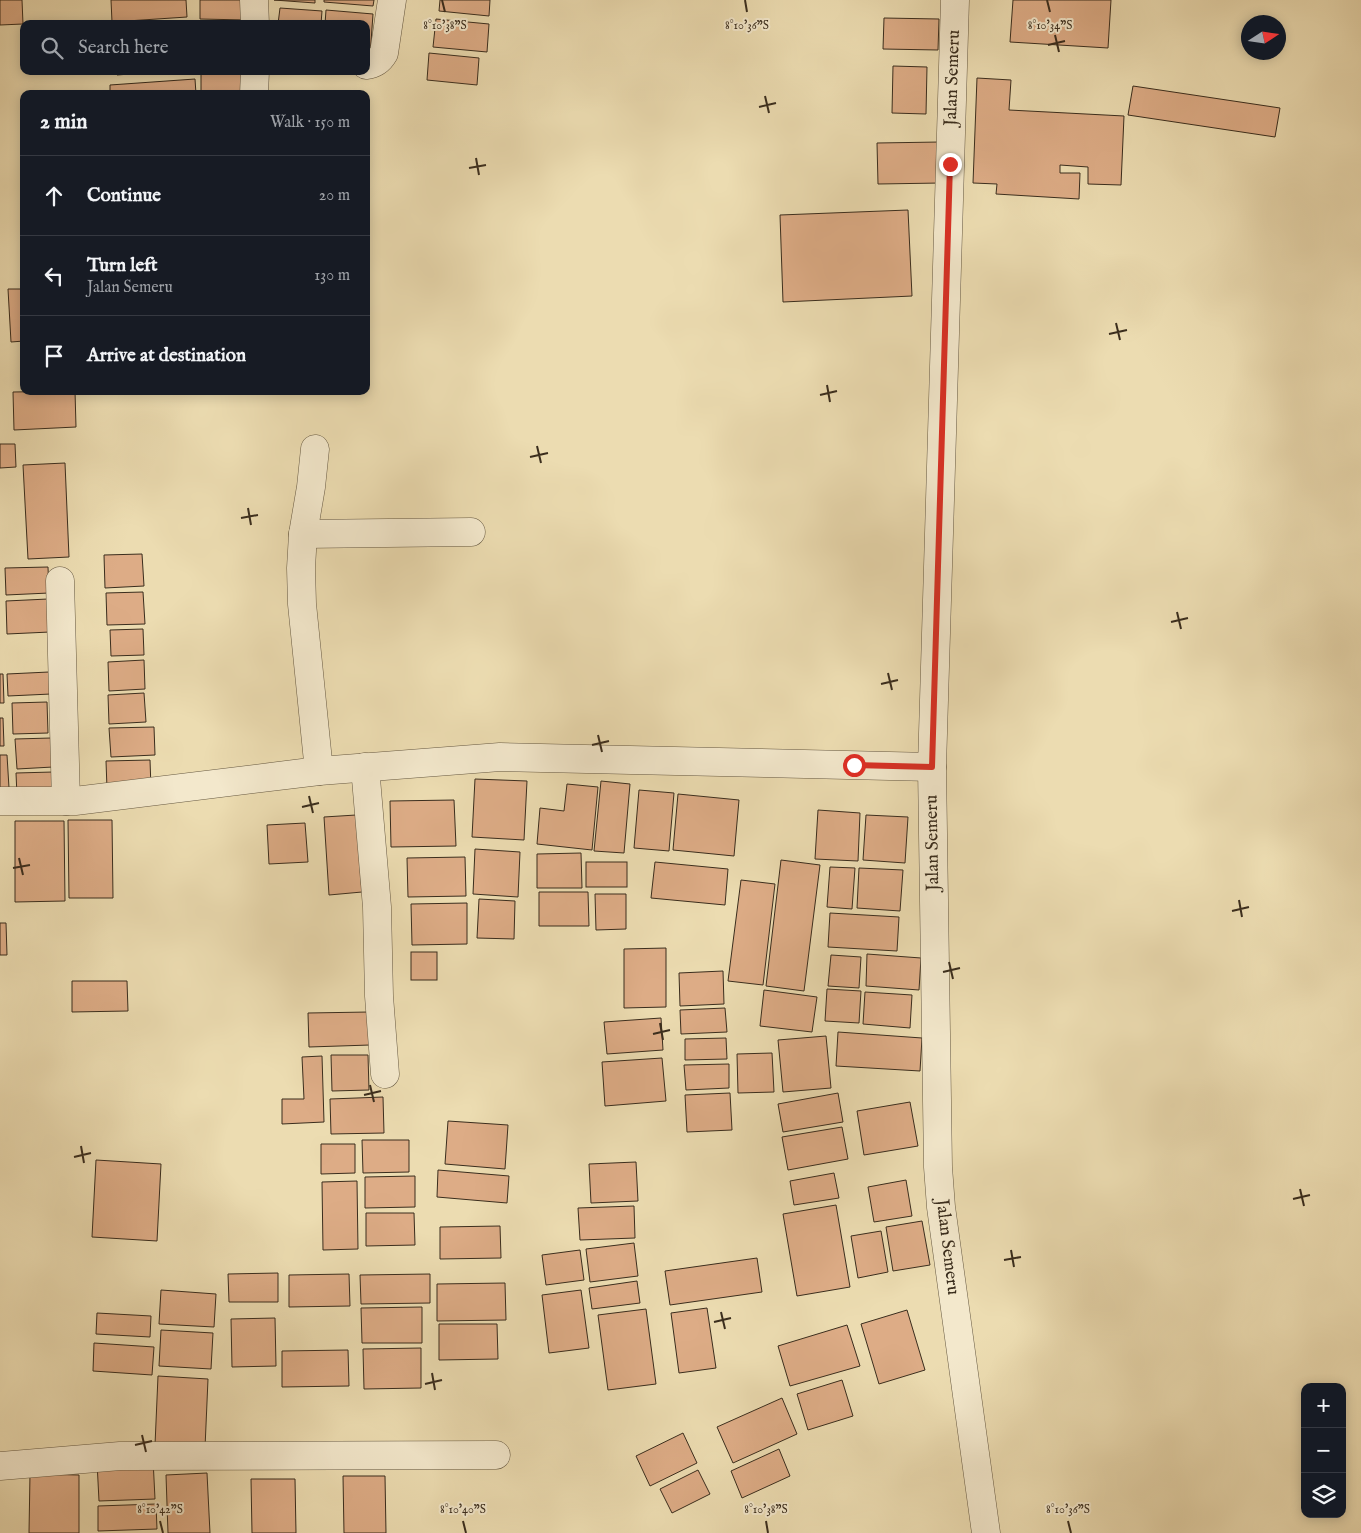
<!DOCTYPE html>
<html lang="en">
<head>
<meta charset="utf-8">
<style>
	:root { --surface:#171b24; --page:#242831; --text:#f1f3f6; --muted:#9ea1a6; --line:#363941 }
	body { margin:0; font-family:"IM FELL English",serif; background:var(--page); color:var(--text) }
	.controls { position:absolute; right:15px; bottom:15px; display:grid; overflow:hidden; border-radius:10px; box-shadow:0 2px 12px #0003 }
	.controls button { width:45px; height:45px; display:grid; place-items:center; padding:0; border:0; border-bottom:1px solid var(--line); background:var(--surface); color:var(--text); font:25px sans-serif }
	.compass { position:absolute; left:1241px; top:15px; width:45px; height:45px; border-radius:50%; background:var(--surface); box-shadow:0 2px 12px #0003; rotate:78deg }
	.stop { position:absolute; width:15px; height:15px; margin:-11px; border:4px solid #d93025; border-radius:50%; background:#fff }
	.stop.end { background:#d93025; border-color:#fff; box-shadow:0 1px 5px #0008 }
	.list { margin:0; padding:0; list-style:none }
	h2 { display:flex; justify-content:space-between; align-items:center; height:65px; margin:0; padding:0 20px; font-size:21px }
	h2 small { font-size:16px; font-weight:400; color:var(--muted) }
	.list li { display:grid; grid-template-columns:32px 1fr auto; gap:15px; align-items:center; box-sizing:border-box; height:80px; padding:0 20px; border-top:1px solid var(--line) }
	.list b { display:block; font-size:19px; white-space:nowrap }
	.list p { margin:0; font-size:16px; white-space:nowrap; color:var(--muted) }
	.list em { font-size:16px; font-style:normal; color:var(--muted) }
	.icon { flex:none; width:28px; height:28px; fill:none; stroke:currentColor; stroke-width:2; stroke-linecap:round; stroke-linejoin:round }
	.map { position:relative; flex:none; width:1361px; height:1533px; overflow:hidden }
	.search { position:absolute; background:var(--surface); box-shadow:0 2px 12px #0003; left:20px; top:20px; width:350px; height:55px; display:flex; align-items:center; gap:12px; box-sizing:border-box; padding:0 18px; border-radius:10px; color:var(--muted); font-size:19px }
	.panel { position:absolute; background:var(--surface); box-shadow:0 2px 12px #0003; left:20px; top:90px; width:350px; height:305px; border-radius:10px }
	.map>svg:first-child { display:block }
</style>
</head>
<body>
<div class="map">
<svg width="1361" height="1533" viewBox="0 0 1361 1533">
	<rect width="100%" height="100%" fill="#ecdcb1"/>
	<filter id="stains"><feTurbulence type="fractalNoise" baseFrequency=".004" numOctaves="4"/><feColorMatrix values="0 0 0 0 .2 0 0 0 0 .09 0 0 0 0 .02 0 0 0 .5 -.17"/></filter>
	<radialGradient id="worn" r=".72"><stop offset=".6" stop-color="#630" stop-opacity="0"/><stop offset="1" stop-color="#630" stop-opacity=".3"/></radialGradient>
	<g fill="#ddac86" stroke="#3a2d1d">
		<polygon points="0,0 22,0 23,24 0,25"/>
		<polygon points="111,0 186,0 187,17 112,22"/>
		<polygon points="200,0 247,0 247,20 200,19"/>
		<polygon points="274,0 315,0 315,3"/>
		<polygon points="324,0 374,0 373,6 324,2"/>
		<polygon points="440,0 490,0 489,16 439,11"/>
		<polygon points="1013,0 1111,0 1108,48 1010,42"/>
		<polygon points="280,8 322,11 321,24 278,24"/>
		<polygon points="326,10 373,14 370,56 366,56 366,24 325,24"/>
		<polygon points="884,18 939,19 938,50 883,49"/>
		<polygon points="436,19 489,24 487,52 433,47"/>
		<polygon points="429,53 479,58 477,85 427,80"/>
		<polygon points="893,66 927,67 926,114 892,113"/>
		<polygon points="117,71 169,71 117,75"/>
		<rect x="201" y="71" width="43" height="23"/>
		<polygon points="977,78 1011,80 1009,110 1124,116 1121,185 1088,184 1088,167 1060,165 1060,173 1080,173 1079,199 996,194 997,184 973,183"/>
		<polygon points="195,79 196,94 110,94 110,85"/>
		<polygon points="1133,86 1280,108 1275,137 1128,115"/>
		<polygon points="940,142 941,183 878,184 877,143"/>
		<polygon points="908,210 912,296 783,302 780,215"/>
		<polygon points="8,289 24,289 24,341 11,342"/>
		<polygon points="75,391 76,427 14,430 13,392"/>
		<polygon points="0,444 15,444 16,467 0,468"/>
		<polygon points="65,463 69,557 28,559 23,465"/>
		<polygon points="142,554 144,586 105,588 104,555"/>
		<polygon points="48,567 49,593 6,595 5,568"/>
		<polygon points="143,592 145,624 107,625 106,593"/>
		<polygon points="48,599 50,632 7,634 6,601"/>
		<polygon points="143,629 144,655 111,656 110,630"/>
		<polygon points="144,660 145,689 109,691 108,662"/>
		<polygon points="49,672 51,694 8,696 7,674"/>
		<polygon points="0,674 3,674 4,703 0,703"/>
		<polygon points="144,693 146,722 109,724 108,695"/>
		<polygon points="47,702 48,733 13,734 12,703"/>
		<polygon points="0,718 3,718 4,746 0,746"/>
		<polygon points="154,727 155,755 111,757 109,728"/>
		<polygon points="51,738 53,767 17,769 15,739"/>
		<polygon points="0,755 7,755 9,788 0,788"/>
		<polygon points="150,760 151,788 107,789 106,761"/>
		<polygon points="53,772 54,795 17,796 16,773"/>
		<polygon points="475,779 527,781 524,840 472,837"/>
		<polygon points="601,781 630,784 624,853 594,851"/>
		<polygon points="567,784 598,787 592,850 537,844 540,808 564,811"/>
		<polygon points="639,790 674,793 669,851 634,848"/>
		<polygon points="678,794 739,800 734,856 673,850"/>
		<polygon points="454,800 456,846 391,847 390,801"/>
		<polygon points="818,810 860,813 858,861 815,859"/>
		<polygon points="356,815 362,892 329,895 324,817"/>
		<polygon points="866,815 908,817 905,863 863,860"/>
		<polygon points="68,820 112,820 113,898 69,898"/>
		<polygon points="15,821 64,821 65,901 15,902"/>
		<polygon points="305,823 308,862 269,864 267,825"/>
		<polygon points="475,849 520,852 518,897 473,894"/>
		<polygon points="581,853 582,888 537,888 537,854"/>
		<polygon points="465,857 466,896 408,897 407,858"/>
		<polygon points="781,860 820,865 804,991 766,986"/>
		<rect x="586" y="862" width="41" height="25"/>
		<polygon points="655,862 728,869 725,905 651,898"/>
		<polygon points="830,867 855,868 852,909 827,907"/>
		<polygon points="859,868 903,870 900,911 857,908"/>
		<polygon points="741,880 775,884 763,985 728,981"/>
		<polygon points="539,892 588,892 589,926 539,926"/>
		<polygon points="595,894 626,894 626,929 596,930"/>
		<polygon points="479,899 515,901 514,939 477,938"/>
		<polygon points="467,903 467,944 412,945 411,904"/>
		<polygon points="830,913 899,917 897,951 828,947"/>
		<polygon points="0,923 6,923 7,955 0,955"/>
		<polygon points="666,948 666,1007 624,1008 624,949"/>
		<rect x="411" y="952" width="26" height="28"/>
		<polygon points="867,954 921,958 919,990 866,986"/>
		<polygon points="831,955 861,957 859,988 828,986"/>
		<polygon points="723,971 724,1004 680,1006 679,973"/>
		<polygon points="72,981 127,981 128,1011 72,1012"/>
		<polygon points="827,989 861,991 859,1023 825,1021"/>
		<polygon points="764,990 817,997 812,1032 760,1026"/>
		<polygon points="865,992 912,995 910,1028 863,1024"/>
		<polygon points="725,1008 727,1032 681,1034 680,1010"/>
		<polygon points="369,1012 370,1045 309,1047 308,1013"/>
		<polygon points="661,1018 663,1050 607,1054 604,1022"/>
		<polygon points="838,1032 922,1038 920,1071 836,1066"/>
		<polygon points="826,1036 831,1088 783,1092 778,1040"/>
		<polygon points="726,1038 727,1059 685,1060 685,1039"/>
		<polygon points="772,1053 774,1092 738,1093 737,1054"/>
		<polygon points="331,1055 368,1055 369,1090 332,1091"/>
		<polygon points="322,1056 324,1122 282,1124 282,1099 304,1099 302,1057"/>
		<polygon points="662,1058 666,1101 605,1106 602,1062"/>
		<polygon points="729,1064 729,1088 686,1090 684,1065"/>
		<polygon points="730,1093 732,1130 687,1132 685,1095"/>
		<polygon points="838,1093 843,1122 783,1132 778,1104"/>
		<polygon points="383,1097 384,1133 331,1134 330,1099"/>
		<polygon points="910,1102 918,1146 864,1155 857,1111"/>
		<polygon points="448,1121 508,1125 505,1169 445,1164"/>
		<polygon points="842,1127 848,1159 788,1170 782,1137"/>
		<polygon points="362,1140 409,1140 409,1172 363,1173"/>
		<polygon points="321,1144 355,1144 355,1173 321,1174"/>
		<polygon points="96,1160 161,1164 157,1241 92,1237"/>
		<polygon points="636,1162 638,1201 591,1203 589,1164"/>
		<polygon points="438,1170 509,1176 507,1203 437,1197"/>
		<polygon points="834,1173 839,1198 794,1205 790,1181"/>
		<polygon points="415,1176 415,1207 365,1208 365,1177"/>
		<polygon points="906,1180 912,1216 874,1222 868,1187"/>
		<polygon points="357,1181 358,1249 323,1250 322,1182"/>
		<polygon points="836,1205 850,1287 797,1296 783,1214"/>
		<polygon points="634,1206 635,1238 580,1240 578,1208"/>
		<polygon points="366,1213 414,1213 415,1245 366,1246"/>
		<polygon points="922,1221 930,1265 893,1271 886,1227"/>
		<polygon points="500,1226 501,1258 440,1259 440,1227"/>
		<polygon points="881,1231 888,1272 858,1278 851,1236"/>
		<polygon points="634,1243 638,1276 590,1282 586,1249"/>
		<polygon points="580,1250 584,1280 546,1285 542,1255"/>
		<polygon points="757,1258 762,1292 670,1305 665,1271"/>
		<polygon points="278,1273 278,1302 229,1302 228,1274"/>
		<polygon points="349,1274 350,1306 289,1307 289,1275"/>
		<polygon points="430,1274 430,1303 361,1304 360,1275"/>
		<polygon points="637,1281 640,1303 592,1309 589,1288"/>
		<polygon points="505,1283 506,1320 437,1321 437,1284"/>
		<polygon points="161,1290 216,1294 214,1327 159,1324"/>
		<polygon points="581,1290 589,1348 549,1353 542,1295"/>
		<polygon points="422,1307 422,1343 362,1343 361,1308"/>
		<polygon points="707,1308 716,1368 679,1373 671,1313"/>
		<polygon points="646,1309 656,1384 608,1390 598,1315"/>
		<polygon points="907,1310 925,1370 879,1384 861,1324"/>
		<polygon points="97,1313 151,1316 150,1337 96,1334"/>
		<polygon points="275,1318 276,1366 232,1367 231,1319"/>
		<polygon points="439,1324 497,1324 498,1359 439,1360"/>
		<polygon points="847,1325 860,1366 790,1386 778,1346"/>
		<polygon points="161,1330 213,1333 211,1369 159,1366"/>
		<polygon points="94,1343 154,1347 152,1375 93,1371"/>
		<polygon points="421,1348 421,1388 364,1389 363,1349"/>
		<polygon points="348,1350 349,1386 282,1387 282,1351"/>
		<polygon points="158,1376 208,1379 205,1448 155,1445"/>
		<polygon points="842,1380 853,1416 808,1430 797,1394"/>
		<polygon points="782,1398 797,1434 733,1463 717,1427"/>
		<polygon points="683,1433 697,1463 650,1486 636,1456"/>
		<polygon points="779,1449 790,1476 742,1498 731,1471"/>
		<polygon points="153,1459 155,1499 99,1501 97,1462"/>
		<polygon points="698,1470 710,1494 672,1513 660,1489"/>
		<polygon points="207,1473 210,1533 168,1533 166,1475"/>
		<polygon points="30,1474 79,1475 79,1533 29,1533"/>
		<polygon points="343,1476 385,1476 386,1533 344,1533"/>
		<polygon points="251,1479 295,1479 296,1533 252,1533"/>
		<polygon points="156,1504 157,1529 98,1531 98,1506"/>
	</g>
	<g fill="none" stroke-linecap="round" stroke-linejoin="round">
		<defs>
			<g id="street">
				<polyline points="254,0 255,24"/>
				<polyline points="955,0 932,767 938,1167 941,1207 986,1533"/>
				<path d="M366,65C375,64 380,60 384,53L392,0"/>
				<polyline points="254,94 255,71"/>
				<polyline points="315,449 311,487 303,534 301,568 302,604 319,771"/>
				<polyline points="303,534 471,532"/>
				<polyline points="60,581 66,801"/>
				<polyline points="365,767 377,907 379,996 385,1074"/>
				<polyline points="0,801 75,801 319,771 500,757 932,767"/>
				<polyline points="0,1466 120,1456 496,1455"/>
			</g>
		</defs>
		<use href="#street" stroke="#665942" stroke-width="29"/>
		<use href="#street" stroke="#f3e8cc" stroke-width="28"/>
	</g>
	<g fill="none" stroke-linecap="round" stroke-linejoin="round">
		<polyline stroke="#d93025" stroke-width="6" points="854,765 932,767 950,164"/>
	</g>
	<path fill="none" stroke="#3a2d1d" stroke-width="2" d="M442,0L445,12M745,0L747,12M1047,0L1050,12M1055,35L1059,52M1048,45L1065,41M765,96L769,113M759,107L776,103M476,158L479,175M469,168L486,165M1116,323L1120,340M1109,334L1127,330M827,385L830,402M820,395L837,391M537,446L541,463M530,457L548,453M248,508L251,525M241,518L258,515M1177,612L1181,629M1171,622L1188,618M888,673L892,690M881,684L898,680M598,735L602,752M592,745L609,741M309,796L313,813M302,807L319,803M19,858L23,875M13,868L30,865M1239,900L1242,917M1232,911L1249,907M949,962L953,979M943,972L960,968M660,1023L663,1040M653,1034L670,1030M370,1085L374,1102M364,1095L381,1091M81,1146L84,1163M74,1157L91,1153M1300,1189L1304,1206M1293,1199L1310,1195M1011,1250L1014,1267M1004,1260L1021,1257M721,1312L725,1329M714,1322L731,1318M432,1373L435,1390M425,1384L442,1380M142,1435L146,1452M135,1445L152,1441M160,1521L163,1533M463,1521L466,1533M766,1521L768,1533M1068,1521L1071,1533"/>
	<g text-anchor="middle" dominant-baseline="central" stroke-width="4" stroke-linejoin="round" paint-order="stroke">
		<g font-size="18" fill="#3a2d1d" stroke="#f3e8cc">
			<text transform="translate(953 78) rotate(-88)">Jalan Semeru</text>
			<text transform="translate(933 843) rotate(-91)">Jalan Semeru</text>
			<text transform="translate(947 1247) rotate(83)">Jalan Semeru</text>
		</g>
	</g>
	<g font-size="12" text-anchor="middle" fill="#3a2d1d" stroke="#f3e8cc" stroke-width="4" stroke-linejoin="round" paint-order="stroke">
		<text x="445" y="29">8°10'38"S</text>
		<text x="747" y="29">8°10'36"S</text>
		<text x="1050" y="29">8°10'34"S</text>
		<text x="160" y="1513">8°10'42"S</text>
		<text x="463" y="1513">8°10'40"S</text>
		<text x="766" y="1513">8°10'38"S</text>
		<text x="1068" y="1513">8°10'36"S</text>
	</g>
	<rect width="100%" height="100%" filter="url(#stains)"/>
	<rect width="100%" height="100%" fill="url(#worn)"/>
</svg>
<div class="controls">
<button>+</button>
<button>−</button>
<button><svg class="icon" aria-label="layers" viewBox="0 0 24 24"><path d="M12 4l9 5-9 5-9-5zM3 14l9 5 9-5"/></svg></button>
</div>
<svg class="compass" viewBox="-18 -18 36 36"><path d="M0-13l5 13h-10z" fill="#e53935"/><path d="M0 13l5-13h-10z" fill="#9ea1a6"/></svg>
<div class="stop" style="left:854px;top:765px"></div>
<div class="stop end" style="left:950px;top:164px"></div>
<div class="search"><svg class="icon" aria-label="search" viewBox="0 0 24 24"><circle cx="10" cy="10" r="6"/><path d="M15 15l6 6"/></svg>Search here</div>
<section class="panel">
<h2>2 min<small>Walk · 150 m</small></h2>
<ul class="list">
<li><svg class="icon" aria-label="ahead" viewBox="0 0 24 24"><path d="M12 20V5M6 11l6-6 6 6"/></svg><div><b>Continue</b></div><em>20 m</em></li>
<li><svg class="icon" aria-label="left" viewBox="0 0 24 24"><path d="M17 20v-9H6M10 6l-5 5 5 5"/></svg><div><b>Turn left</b><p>Jalan Semeru</p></div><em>130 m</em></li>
<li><svg class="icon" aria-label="arrive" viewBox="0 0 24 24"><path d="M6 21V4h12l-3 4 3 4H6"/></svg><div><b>Arrive at destination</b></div></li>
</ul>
</section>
</div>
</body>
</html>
